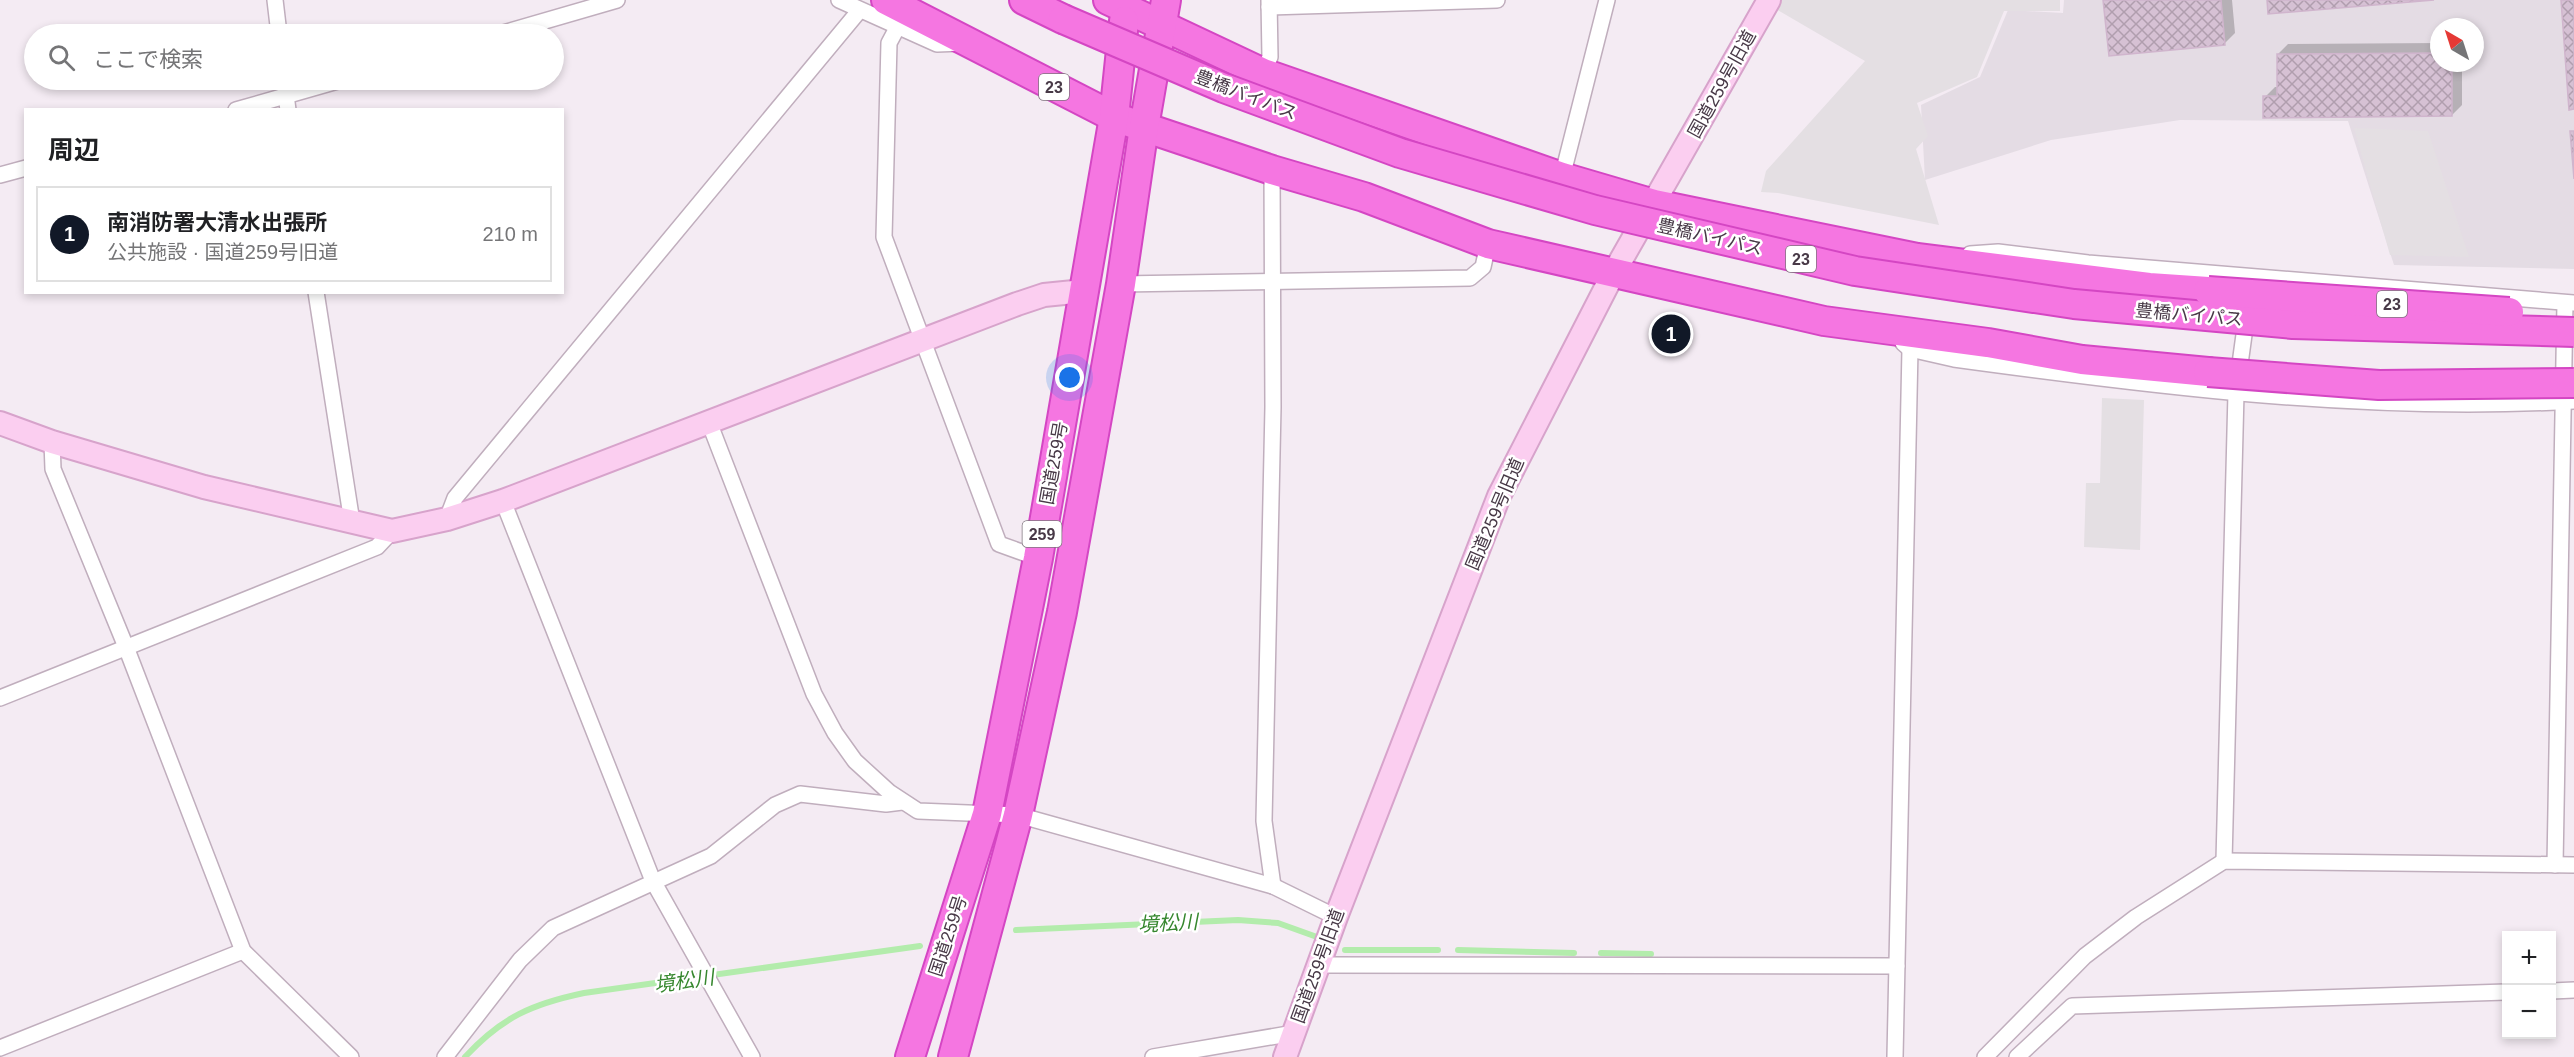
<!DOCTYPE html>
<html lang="ja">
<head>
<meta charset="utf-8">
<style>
	:root { --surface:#fff; --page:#f6f6f6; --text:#202124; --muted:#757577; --line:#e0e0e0; --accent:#111827 }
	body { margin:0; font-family:Arial,"Noto Sans JP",sans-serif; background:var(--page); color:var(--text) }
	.controls { position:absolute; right:18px; bottom:18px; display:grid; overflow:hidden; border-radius:0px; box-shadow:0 3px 9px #0003 }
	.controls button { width:54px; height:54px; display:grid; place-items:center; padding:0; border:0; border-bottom:2px solid var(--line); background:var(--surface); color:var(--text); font:30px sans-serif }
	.compass { position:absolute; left:2430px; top:18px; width:54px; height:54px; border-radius:50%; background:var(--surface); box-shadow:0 3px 9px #0003; rotate:321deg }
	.you { position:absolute; left:1070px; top:378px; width:21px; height:21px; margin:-15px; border:4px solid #fff; border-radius:50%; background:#1a73e8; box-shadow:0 0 0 9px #1a73e833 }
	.badge { display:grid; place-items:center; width:39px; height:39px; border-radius:50%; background:var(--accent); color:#fff; font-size:20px; font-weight:700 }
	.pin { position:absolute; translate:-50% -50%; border:3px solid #fff; box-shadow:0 2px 6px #0006 }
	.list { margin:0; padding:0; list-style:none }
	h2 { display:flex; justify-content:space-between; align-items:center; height:78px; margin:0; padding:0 24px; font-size:26px }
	h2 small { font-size:20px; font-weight:400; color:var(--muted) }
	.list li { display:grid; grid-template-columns:39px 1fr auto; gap:18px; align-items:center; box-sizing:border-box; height:96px; margin:0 12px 12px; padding:0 12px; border:2px solid var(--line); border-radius:0px }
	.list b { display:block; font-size:22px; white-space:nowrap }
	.list p { margin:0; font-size:20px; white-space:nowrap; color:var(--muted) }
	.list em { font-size:20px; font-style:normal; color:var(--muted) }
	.icon { flex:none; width:33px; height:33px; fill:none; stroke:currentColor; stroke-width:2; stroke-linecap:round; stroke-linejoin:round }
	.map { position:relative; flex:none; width:2574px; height:1057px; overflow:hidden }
	.search { position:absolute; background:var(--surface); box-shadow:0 3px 9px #0003; left:24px; top:24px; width:540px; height:66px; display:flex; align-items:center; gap:15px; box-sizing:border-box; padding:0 21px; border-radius:33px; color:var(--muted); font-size:22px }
	.panel { position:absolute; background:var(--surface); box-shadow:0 3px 9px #0003; left:24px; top:108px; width:540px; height:186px; border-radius:0px }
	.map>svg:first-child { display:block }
</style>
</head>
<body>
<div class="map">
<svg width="2574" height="1057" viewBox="0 0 2574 1057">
	<defs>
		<pattern id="building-cross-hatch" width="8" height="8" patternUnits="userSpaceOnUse" patternTransform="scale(1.5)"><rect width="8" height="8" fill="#d6c1d4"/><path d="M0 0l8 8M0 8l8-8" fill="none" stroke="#b09eae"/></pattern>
	</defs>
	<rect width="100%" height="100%" fill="#f4ebf3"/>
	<path fill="#e4dce4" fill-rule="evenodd" d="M2064,0H2574V269L2394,265L2348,121L2180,120L2051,140L1925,180L1921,105L1980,77L2008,10L2063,13ZM2439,27H2475V63H2439Z"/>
	<g fill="#e4dfe3">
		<polygon points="1779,0 2060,0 2060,11 2004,11 1977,77 1917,103 1928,136 1916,149 1939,225 1778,193 1761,192 1766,171 1865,61 1774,8"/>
		<polygon points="2354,128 2428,131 2469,257 2390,255"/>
		<polygon points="2102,398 2144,400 2140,550 2084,547 2086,483 2100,483"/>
	</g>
	<g fill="#0003">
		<polygon points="2105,0 2232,0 2235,33 2225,43"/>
		<polygon points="2439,43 2439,63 2462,63 2462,105 2452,115 2265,97 2275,87 2279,87 2278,54 2288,44"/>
	</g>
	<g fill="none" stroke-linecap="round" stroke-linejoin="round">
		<g stroke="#b3ecac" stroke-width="6">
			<polyline points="1016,930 1238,920 1278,923 1317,937"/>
			<polyline points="1345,950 1438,950"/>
			<polyline points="1458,950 1574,953"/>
			<polyline points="1601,953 1651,954"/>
			<path d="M465,1057C502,1017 532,1004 584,993L920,946"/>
		</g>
	</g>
	<g fill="url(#building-cross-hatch)" stroke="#d0b5cd" stroke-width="1.5">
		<polygon points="2103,0 2221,0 2225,45 2109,56"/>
		<polygon points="2267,0 2434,0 2268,14"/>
		<polygon points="2561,0 2574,0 2574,109 2569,110"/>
		<polygon points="2439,53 2439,63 2452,63 2452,116 2263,118 2263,96 2277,96 2277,54"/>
		<polygon points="2570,131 2574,131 2574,179"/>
	</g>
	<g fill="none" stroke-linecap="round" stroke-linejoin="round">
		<defs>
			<g id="street">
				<polyline points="275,0 279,34"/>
				<polyline points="839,0 937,44 962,43"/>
				<polyline points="1269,7 1497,0"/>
				<polyline points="897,28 889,43 884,237 999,544 1038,558"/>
				<polyline points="500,34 617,0"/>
				<polyline points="1263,73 1270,57 1269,0"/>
				<polyline points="284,80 288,110"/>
				<polyline points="236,110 341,80"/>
				<polyline points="1272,170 1273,407 1264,821 1273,886"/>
				<polyline points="0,175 26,168"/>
				<polyline points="1562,177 1607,0"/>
				<polyline points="1970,254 1998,252 2088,263 2574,303"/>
				<polyline points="1121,284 1470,278 1483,267 1488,244"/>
				<polyline points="316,292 352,522"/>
				<path d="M1903,343L1910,349L1954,359C2159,387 2367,413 2574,401"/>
				<polyline points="709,422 814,694 835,733 855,761 889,792 918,811 1018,815 1273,886 1336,917"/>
				<polyline points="52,442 53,469 126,647 243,951 351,1057"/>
				<polyline points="503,501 653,881 752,1057"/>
				<polyline points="447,519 455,498 859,11"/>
				<polyline points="0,698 377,547 392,531"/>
				<polyline points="2224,861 2236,393 2247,313"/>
				<polyline points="2555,865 2565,303"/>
				<polyline points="1318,965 1897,966"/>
				<polyline points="2552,991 2574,990"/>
				<polyline points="0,1048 243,951"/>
				<polyline points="445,1057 520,960 553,928 711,856 775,805 800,794 886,804 902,802"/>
				<polyline points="1153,1057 1294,1033"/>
				<polyline points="1895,1057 1910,349"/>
				<polyline points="1985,1057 2085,956 2136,917 2224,861 2574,865"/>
				<polyline points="2017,1057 2072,1006 2506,992"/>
			</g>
			<g id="secondary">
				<polyline points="0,423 52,442 204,487 392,531 447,519 503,501 1017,304 1044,295 1084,291"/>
				<polyline points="1285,1057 1336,917 1499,496 1613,274 1769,0"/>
			</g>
			<g id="highway">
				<polyline points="886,0 1114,117 1272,170 1364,197 1488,244 1824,321 1988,343 2082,360 2208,372"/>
				<polyline points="1024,0 1063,19"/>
				<polyline points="1108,0 1263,73 1562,177 1654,204 1917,258 2149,287 2208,291"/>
				<polyline points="910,1057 987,814 1038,558 1114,117 1124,21"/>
				<polyline points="953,1057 1018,815 1062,612 1121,284 1144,127 1166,0"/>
			</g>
		</defs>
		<use href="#street" stroke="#c0aebd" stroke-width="18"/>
		<use href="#secondary" stroke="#d7a3cb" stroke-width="26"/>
		<use href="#highway" stroke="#d446c3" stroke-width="32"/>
		<use href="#street" stroke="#fff" stroke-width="15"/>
		<use href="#secondary" stroke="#fbcef0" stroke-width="22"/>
		<use href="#highway" stroke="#f576e1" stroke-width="28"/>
		<defs>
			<g id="highway-bridge">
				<polyline points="1063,19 1224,88 1400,153 1595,210 1855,271 2074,304 2293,324 2574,332"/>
				<polyline points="2208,291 2509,312"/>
				<polyline points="2208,372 2379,385 2574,383"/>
			</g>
		</defs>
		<use href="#highway-bridge" stroke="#d446c3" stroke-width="32" stroke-linecap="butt"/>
		<use href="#highway-bridge" stroke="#f576e1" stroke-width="28"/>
	</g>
	<g text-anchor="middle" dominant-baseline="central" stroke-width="5" stroke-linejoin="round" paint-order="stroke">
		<g fill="#fff" stroke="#7f747e" stroke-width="1.5">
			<rect x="1039" y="74" width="30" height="26" rx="4.5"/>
			<rect x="1786" y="246" width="30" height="26" rx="4.5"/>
			<rect x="2377" y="291" width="30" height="26" rx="4.5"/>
			<rect x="1022.5" y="521" width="39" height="26" rx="4.5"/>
		</g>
		<g font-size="16" font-weight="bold" fill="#483947">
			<text x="1054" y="87">23</text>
			<text x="1801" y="259">23</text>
			<text x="2392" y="304">23</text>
			<text x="1042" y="534">259</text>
		</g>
		<g font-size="18" fill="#483947" stroke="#fff">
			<text transform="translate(1722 84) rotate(-61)">国道259号旧道</text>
			<text transform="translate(1246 95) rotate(21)">豊橋バイパス</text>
			<text transform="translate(1710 237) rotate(13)">豊橋バイパス</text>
			<text transform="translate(2189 315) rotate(5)">豊橋バイパス</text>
			<text transform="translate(1054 463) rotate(-80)">国道259号</text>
			<text transform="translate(1495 514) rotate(-67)">国道259号旧道</text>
			<text transform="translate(948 936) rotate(-72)">国道259号</text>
			<text transform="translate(1318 966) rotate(-70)">国道259号旧道</text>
		</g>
		<g font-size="20" font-style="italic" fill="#36872e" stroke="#fff">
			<text transform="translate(1168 923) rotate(-3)">境松川</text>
			<text transform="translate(684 981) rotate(-8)">境松川</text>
		</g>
	</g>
</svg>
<div class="controls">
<button>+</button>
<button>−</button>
</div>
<svg class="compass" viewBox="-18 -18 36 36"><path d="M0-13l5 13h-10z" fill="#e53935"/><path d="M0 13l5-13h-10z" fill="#757577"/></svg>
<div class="you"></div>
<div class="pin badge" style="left:1671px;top:334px">1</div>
<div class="search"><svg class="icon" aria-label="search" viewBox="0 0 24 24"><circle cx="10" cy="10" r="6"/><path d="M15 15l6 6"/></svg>ここで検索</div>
<section class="panel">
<h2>周辺<small></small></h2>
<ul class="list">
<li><span class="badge">1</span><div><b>南消防署大清水出張所</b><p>公共施設 · 国道259号旧道</p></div><em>210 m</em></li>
</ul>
</section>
</div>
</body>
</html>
